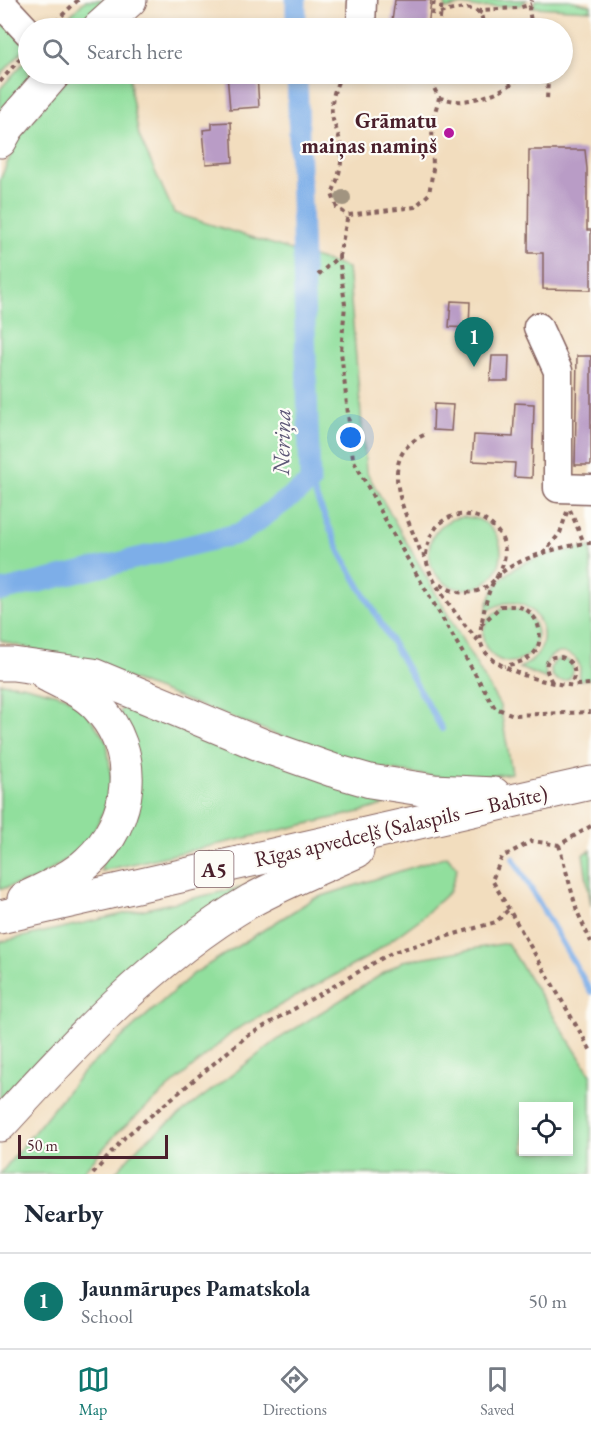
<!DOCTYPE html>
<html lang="en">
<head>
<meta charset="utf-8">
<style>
	:root { --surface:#fff; --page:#f2f2f3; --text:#1f2937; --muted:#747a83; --line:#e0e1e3; --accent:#0f766e }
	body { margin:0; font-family:"EB Garamond",serif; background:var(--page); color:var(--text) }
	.controls { position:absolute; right:18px; bottom:18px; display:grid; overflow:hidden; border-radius:0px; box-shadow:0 3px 9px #0003 }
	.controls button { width:54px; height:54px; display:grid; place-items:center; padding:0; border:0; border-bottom:2px solid var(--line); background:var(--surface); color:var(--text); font:30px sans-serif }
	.scale { position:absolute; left:18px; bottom:15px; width:150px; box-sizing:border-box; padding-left:6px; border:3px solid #4a1f2b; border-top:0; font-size:16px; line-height:21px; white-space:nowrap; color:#4a1f2b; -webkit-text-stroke:4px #fdfcf7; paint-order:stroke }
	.you { position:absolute; left:351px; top:438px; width:21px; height:21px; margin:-15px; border:4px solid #fff; border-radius:50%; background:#1a73e8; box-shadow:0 0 0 9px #1a73e833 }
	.badge { display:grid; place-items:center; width:39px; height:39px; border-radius:50%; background:var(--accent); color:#fff; font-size:20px; font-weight:700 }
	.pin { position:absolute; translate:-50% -50px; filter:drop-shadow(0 2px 3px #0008) }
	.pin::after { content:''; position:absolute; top:32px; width:21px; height:18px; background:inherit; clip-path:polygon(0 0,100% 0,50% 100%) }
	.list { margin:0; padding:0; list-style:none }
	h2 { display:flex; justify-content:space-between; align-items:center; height:78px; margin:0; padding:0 24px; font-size:26px }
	h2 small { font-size:20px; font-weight:400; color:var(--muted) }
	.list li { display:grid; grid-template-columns:39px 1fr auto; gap:18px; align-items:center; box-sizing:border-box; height:96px; padding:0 24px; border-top:2px solid var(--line) }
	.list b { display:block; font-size:22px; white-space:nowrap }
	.list p { margin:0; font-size:20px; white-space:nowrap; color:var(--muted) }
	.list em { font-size:20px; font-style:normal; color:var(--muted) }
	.icon { flex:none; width:33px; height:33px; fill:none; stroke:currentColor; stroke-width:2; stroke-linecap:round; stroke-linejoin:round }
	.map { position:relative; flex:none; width:591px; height:1174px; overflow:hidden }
	.search { position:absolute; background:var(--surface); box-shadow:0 3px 9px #0003; left:18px; right:18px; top:18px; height:66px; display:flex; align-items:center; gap:15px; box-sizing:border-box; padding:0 21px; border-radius:33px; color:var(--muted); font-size:22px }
	.sheet { height:174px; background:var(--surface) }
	nav { display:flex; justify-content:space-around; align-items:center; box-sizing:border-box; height:84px; border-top:2px solid var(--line); background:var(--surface); font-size:16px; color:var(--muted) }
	nav a { display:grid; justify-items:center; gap:3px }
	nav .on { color:var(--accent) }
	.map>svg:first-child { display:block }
</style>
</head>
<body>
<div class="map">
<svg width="591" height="1174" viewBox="0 0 591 1174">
	<rect width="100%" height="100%" fill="#fdfcf7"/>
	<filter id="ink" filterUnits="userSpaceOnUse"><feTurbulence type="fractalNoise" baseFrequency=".0167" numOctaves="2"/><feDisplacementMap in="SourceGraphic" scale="12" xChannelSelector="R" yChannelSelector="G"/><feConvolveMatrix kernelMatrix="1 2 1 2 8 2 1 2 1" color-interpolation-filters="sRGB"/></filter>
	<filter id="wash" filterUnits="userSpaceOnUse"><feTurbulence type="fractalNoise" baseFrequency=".008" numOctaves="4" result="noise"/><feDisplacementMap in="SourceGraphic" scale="24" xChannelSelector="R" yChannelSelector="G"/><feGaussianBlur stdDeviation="1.35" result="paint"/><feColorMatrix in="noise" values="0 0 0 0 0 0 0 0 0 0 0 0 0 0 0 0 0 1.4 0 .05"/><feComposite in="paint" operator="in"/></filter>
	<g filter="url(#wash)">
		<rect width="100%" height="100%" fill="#f2ddbe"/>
		<g fill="#91df9d" stroke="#6e7f64" stroke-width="1.5" fill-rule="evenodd">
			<polygon points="86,0 112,0 77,28 57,28"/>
			<polygon points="446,0 527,0 520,5 479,8 462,5 445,9"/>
			<polygon points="535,0 569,0 591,5 591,10 533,7"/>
			<polygon points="0,19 28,44 0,76"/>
			<polygon points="28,58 28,74 31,74 0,112 0,89"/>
			<polygon points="73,74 130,74 131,93 139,136 174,213 348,268 366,471 500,706 512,773 457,780 357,765 85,662 11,644 0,640 0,180 17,140 51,96"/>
			<circle cx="465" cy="553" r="36"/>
			<path d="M591,547V679L578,680C591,646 535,642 547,679L519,668C571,647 529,576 486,613C493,561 548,553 591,547Z"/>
			<circle cx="510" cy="635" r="27"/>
			<circle cx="562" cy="670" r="11"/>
			<polygon points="0,683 22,685 65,696 83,707 107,742 113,793 86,847 35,880 0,889"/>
			<polygon points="125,700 399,800 364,811 101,871 120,712"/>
			<polygon points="591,850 591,906 583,854"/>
			<polygon points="447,856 457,868 450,891 420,919 368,957 235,1030 117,1133 81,1174 0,1174 82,1073 193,974 313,899"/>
			<polygon points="256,884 0,1106 0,942"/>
			<path d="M507,943L591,1075V1174H114L141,1144L280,1038L403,961ZM524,1106H568V1152H524Z"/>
		</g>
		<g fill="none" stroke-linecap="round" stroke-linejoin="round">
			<g stroke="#7daee8" stroke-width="6">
				<polyline points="310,483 341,554 442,729"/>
				<polyline points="513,858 591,992"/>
			</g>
			<g stroke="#7daee8" stroke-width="21">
				<polyline points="296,28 296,0"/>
				<polyline points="2,591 241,533 310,483 297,74"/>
			</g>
		</g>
		<g id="blocks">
			<g fill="#b99cc6">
				<polygon points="395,0 431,0 428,28 391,28"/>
				<polygon points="227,74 257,74 259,107 230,109"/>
				<polygon points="231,122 233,162 206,164 203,130 212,129 212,123"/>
				<polygon points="529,150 585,150 587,169 587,230 591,230 591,290 543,289 543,253 528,253"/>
				<polygon points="451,301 470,302 469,328 449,327"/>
				<polygon points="492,356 509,356 508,381 490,381"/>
				<polygon points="577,356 591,356 591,465 575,465"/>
				<polygon points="515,403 534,404 532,478 514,477 515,463 472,461 474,435 513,437"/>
				<polygon points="434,404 453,405 451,431 433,430"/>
			</g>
		</g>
	</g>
	<g filter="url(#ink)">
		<use href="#blocks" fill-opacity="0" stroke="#85625e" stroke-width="1.5"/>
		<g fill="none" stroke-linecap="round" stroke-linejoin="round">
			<defs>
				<g id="minor">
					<polyline points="0,2 28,32"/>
					<polyline points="361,28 362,0"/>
					<polyline points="538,327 558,371 558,488 591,489"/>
				</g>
				<g id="major">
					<polyline points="99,28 130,0"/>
					<polyline points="0,141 8,127 54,74"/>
				</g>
				<g id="highway">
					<polyline points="0,664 13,664 93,675 264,746 332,770 370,781 434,791 494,794"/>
					<path d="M24,899C46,888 70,879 88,862C133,821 141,753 97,706C84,692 64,684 47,675"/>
					<polyline points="0,917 591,783"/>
					<path d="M0,1125C76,1042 152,959 250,901C284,882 322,867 357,851"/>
				</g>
			</defs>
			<use href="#minor" stroke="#85625e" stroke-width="31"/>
			<use href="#major" stroke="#85625e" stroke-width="35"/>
			<use href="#highway" stroke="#85625e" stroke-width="35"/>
			<g stroke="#85625e" stroke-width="4" stroke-dasharray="4.5 4.5" stroke-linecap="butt">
				<path d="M440,13C456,9 485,0 483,28"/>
				<polyline points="479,14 481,10 519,8 531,4"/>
				<polyline points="432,15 434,0"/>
				<polyline points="49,28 78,0"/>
				<polyline points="439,28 442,0"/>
				<polyline points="532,28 529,9 532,0"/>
				<path d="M342,74C335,86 329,105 333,120C336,129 340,138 341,147C343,164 338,179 332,194L337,208L348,215L415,207L429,194L433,169L432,123L439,98L433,86L432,74"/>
				<polyline points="519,74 548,78 547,101"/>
				<polyline points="0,82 23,55"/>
				<path d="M439,98C447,99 455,102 463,101C483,99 510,89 523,74"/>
				<polyline points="339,256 345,305 341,351 353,459 393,534 495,708 514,715 591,712"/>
				<polyline points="318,275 339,256 348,215"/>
				<path d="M424,435C374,457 406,514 420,550C427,557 427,566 431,575C444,600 463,623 481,644"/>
				<polyline points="570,510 584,543"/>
				<path d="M591,543C567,544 513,559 497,577C490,585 486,601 484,611C482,621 479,633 481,643C487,669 545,683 568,685C576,686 584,684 591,684"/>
				<polyline points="543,554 560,533 567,512"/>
				<path d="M426,555C433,484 527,518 500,571C495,581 488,587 477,591C464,595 448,592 438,582"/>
				<path d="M481,625L501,606C511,606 520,605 528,611C542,621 544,646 531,656C523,662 514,664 504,666"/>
				<path d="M552,682C528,642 591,654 570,685"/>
				<polyline points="591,826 559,845 532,841 502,857 492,880 591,1051"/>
				<polyline points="559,845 577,911 591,942"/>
				<polyline points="93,1174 125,1137 247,1036 393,952 496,922 509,909"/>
			</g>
			<use href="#minor" stroke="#fff" stroke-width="28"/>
			<use href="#major" stroke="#fff" stroke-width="33"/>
			<use href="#highway" stroke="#fff" stroke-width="33"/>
		</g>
		<circle fill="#a19480" cx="343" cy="198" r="8"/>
	</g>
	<circle fill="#b5179e" stroke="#fdfcf7" stroke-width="2" cx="449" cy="133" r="6"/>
	<g text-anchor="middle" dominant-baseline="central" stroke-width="4.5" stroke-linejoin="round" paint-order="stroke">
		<rect fill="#fdfcf7" stroke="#806168" stroke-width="1.5" x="194.5" y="851" width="39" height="36" rx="4.5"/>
		<g font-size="21" font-weight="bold" fill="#4a1f2b">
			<text x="214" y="869">A5</text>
		</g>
		<g font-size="22" font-weight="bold" fill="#4a1f2b" stroke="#fdfcf7" text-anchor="end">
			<text x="437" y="120">Grāmatu<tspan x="437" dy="25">maiņas namiņš</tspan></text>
		</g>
		<g font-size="22" fill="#4a1f2b" stroke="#fdfcf7">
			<text transform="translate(401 826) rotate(-13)">Rīgas apvedceļš (Salaspils — Babīte)</text>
		</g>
		<g font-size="24" font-style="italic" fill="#5e5877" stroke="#fdfcf7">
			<text transform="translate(281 442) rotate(-89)">Neriņa</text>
		</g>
	</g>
</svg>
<div class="controls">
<button><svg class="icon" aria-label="locate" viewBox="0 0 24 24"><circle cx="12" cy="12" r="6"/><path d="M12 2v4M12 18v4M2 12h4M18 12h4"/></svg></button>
</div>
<div class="scale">50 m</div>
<div class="you"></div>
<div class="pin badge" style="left:474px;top:367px">1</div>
<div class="search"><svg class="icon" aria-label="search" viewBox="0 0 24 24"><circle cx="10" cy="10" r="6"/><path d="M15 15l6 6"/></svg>Search here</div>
</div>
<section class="sheet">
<h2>Nearby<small></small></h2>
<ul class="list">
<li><span class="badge">1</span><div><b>Jaunmārupes Pamatskola</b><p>School</p></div><em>50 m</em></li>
</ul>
</section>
<nav>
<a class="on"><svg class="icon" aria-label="map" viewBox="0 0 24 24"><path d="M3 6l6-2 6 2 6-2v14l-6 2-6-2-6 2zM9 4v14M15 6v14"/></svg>Map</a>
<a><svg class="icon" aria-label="directions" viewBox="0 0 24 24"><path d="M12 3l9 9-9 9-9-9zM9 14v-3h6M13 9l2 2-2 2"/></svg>Directions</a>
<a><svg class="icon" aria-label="saved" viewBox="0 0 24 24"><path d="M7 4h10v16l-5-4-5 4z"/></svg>Saved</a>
</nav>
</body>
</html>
